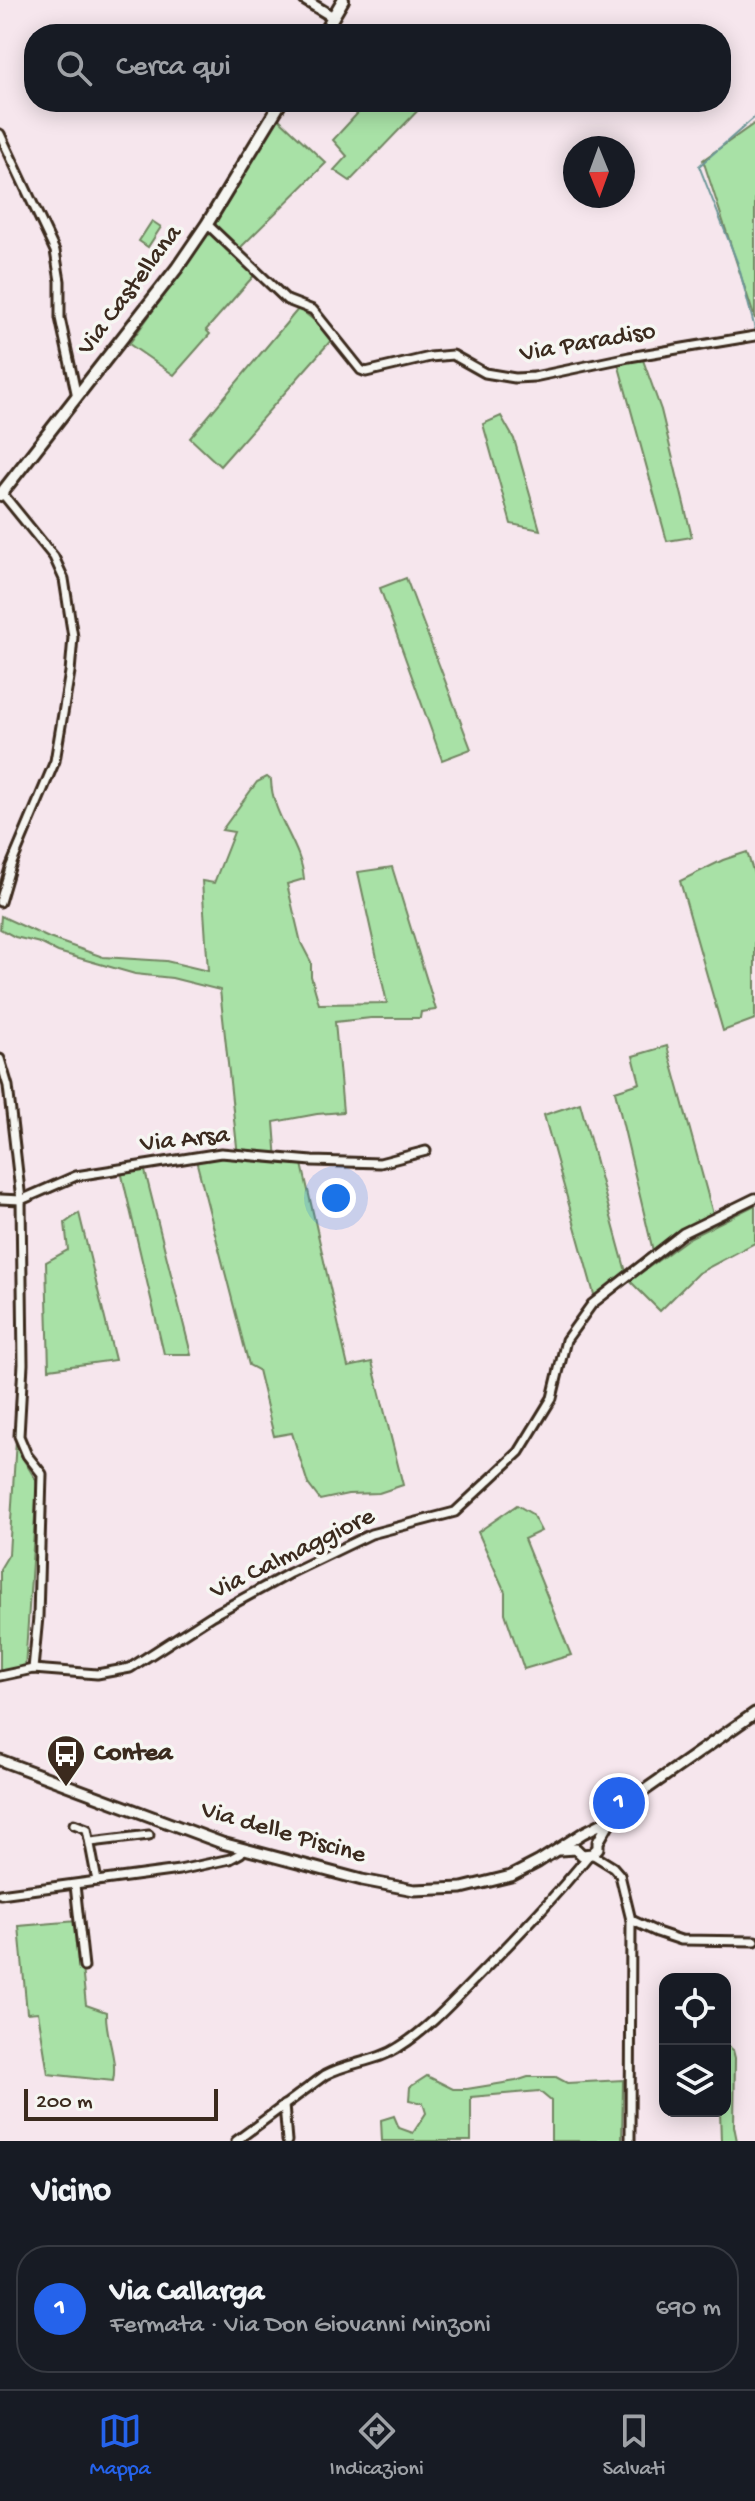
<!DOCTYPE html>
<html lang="it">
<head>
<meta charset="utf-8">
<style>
	:root { --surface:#171b24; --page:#20242c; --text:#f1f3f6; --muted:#9ea1a6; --line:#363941; --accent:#2563eb }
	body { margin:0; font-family:"Gochi Hand",sans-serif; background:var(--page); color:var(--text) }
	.controls { position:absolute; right:24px; bottom:24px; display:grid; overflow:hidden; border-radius:16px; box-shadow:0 4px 20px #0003 }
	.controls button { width:72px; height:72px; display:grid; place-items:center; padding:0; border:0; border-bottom:2px solid var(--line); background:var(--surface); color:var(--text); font:40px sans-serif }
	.compass { position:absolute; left:563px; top:136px; width:72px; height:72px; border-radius:50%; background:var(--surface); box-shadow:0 4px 20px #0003; rotate:179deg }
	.scale { position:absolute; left:24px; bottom:20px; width:194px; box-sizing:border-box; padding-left:8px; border:4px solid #3b2a1e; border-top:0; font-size:22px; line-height:28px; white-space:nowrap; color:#3b2a1e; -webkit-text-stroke:6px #f6f6f2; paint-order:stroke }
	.you { position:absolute; left:336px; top:1198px; width:28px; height:28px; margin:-20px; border:6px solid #fff; border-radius:50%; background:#1a73e8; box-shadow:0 0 0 12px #1a73e833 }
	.badge { display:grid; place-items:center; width:52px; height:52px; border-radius:50%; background:var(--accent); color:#fff; font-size:26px; font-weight:700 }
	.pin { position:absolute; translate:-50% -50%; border:4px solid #fff; box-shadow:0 2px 8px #0006 }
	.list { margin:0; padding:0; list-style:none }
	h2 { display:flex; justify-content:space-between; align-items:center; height:104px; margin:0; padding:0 32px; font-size:34px }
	h2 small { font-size:26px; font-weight:400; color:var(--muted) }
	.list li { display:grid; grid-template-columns:52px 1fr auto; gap:24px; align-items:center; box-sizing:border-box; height:128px; margin:0 16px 16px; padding:0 16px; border:2px solid var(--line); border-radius:32px }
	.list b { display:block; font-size:30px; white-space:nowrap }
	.list p { margin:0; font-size:26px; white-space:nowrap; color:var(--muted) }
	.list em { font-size:26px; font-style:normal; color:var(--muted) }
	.icon { flex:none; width:44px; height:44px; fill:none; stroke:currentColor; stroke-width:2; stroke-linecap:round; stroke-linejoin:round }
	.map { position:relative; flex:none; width:755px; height:2141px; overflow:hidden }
	.search { position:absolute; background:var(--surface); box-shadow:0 4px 20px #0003; left:24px; right:24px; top:24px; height:88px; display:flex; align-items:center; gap:20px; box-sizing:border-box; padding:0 28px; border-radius:32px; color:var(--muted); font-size:30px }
	.sheet { height:248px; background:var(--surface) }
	nav { display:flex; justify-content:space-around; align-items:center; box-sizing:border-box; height:112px; border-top:2px solid var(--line); background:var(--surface); font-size:22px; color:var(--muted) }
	nav a { display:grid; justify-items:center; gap:4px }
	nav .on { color:var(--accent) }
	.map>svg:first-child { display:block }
</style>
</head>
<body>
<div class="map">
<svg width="755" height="2141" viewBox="0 0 755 2141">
	<rect width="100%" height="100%" fill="#f6e6ed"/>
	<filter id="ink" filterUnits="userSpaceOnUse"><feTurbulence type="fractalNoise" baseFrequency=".0125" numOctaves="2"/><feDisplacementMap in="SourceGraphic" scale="16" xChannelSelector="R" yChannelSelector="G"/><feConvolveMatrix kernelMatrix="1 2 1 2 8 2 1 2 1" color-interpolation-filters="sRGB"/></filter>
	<g filter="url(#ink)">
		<g fill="#a8e1a6" stroke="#728662" stroke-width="2">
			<polygon points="368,102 426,102 350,181 334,170 347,156 333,140"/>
			<polygon points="278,118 326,163 236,252 258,271 206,330 210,334 174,375 129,344 204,240"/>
			<polygon points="755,123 755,319 703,160"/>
			<polygon points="152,221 161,227 148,247 139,241"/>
			<polygon points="299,308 334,337 220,466 190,438"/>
			<polygon points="643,360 661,410 692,537 667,541 618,363"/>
			<polygon points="501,416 514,439 540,530 511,524 483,424"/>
			<polygon points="406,578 471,749 442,760 380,588"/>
			<path d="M267,777L271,780C272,817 301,843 304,879L287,884L301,943L311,962V976L319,1004L387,1003L358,872L392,867L436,1010L421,1012L420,1018H371L335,1022L343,1112L317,1114L274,1122L277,1161L302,1164L348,1367L372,1362L403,1485L379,1493L348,1494L320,1500L308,1484L292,1433L274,1436L258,1370L249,1365L195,1156H238L220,990L172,978L135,974L58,952L40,943L15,937L0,929L1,916L49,938L103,957L166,961L208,971L202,881L214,883L234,832L222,830L257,782Z"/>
			<polygon points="747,852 755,877 755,1019 723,1031 680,881 723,860"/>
			<polygon points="667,1046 713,1214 684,1229 653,1251 615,1091 640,1083 633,1056"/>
			<polygon points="580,1103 626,1272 595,1298 544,1115"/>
			<polygon points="144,1167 191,1354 164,1354 121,1171"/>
			<polygon points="755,1205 755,1243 698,1273 660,1311 630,1281 689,1238"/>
			<polygon points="79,1213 115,1360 49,1369 46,1262 68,1250 65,1223"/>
			<polygon points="16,1439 19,1452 36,1480 37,1486 25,1668 0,1674 0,1569 9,1554"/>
			<polygon points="517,1505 532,1514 541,1531 524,1539 571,1655 524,1669 505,1613 505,1592 478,1532"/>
			<path d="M77,1921L86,2005L106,2012C105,2036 118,2058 113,2081L48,2074L38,2012L27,2013L19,1926Z"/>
			<polygon points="725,2043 733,2050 735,2058 734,2126 737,2141 721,2141 720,2111 725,2111"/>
			<polygon points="427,2076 453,2089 467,2089 516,2081 528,2077 556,2077 567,2083 623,2080 622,2141 551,2141 551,2101 539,2091 471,2097 471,2141 382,2141 381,2120 394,2116 399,2128 413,2133 426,2113 423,2103 409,2100 410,2087"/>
		</g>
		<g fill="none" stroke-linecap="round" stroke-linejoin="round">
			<polyline stroke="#6c9697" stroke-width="2" points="755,117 699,166 738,264 755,329"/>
			<defs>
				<g id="minor">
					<polyline points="0,134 55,251 60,281 60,318 77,397"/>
					<polyline points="207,224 287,300 313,310 361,370 366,372 430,357 453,355 485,373 515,378 534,377 629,357 755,336"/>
					<polyline points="0,902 10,868 55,761 70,672 73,637 64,579 54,557 2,493"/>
					<polyline points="0,1059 8,1086 21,1200 23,1364 19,1436 27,1455 42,1474 38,1617 33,1669"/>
					<polyline points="0,1199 21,1200 76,1176 221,1153 312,1161 380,1163 426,1151"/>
					<polyline points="0,1676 33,1669 97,1674 130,1668 211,1616 290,1573 371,1534 455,1512 519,1452 552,1398 566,1340 592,1304 683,1233 755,1198"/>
					<polyline points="74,1824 87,1829 97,1881"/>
					<polyline points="91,1842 149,1835"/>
					<polyline points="592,1854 613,1867 620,1875 631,1920 630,2141"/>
					<polyline points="75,1885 84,1967"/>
					<polyline points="0,1894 179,1870 230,1859 241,1853 242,1849"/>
					<polyline points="631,1920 657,1932 681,1940 755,1941"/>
					<polyline points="284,2105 287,2141"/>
					<path d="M236,2141L325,2075C348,2062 377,2062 399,2047C430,2028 456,1998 481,1973C518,1935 555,1897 589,1855"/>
				</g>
				<g id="tertiary">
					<polyline points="305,0 333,17"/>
					<polyline points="0,1760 222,1843 362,1880 414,1890 462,1888 511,1876 538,1862 583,1833 611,1819"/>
					<polyline points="559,1850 576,1849 582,1855 592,1854 598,1848 598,1842 611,1819 632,1799 755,1713"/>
				</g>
				<g id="secondary">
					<polyline points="323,34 343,0"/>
					<polyline points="0,495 177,268 207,224 281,102"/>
				</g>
			</defs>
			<use href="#minor" stroke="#3b2a1e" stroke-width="13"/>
			<use href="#tertiary" stroke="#3b2a1e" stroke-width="15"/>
			<use href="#secondary" stroke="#3b2a1e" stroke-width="16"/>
			<use href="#minor" stroke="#f6f6f2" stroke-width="7"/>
			<use href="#tertiary" stroke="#f6f6f2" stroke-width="9"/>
			<use href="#secondary" stroke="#f6f6f2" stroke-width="10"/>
		</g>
	</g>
	<defs>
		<symbol id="bus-pin" viewBox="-11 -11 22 30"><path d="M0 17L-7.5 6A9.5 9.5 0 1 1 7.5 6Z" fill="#3b2a1e" stroke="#f6f6f2"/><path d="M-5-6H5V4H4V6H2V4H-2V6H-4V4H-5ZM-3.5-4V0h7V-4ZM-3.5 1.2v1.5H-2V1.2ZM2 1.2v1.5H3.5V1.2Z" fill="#fff"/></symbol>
	</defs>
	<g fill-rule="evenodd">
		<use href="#bus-pin" x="44" y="1732" width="44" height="60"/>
	</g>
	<g text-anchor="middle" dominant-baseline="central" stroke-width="7" stroke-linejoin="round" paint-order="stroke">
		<g font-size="26" fill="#3b2a1e" stroke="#f6f6f2">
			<text transform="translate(131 291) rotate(-53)">Via Castellana</text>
			<text transform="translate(588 344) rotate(-10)">Via Paradiso</text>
			<text transform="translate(185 1141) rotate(-6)">Via Arsa</text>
			<text transform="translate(293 1555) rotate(-26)">Via Calmaggiore</text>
			<text transform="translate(283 1834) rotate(16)">Via delle Piscine</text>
		</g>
		<g font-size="26" font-weight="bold" fill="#3b2a1e" stroke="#f6f6f2" text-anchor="start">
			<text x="94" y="1754">Contea</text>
		</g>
	</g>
</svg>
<div class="controls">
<button><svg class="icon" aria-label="locate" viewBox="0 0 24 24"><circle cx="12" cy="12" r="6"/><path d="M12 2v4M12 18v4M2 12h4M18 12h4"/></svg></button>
<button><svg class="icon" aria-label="layers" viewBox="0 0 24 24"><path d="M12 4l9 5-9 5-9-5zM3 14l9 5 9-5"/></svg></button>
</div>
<svg class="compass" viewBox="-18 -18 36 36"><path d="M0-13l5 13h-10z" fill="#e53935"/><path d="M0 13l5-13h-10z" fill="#9ea1a6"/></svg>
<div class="scale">200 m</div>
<div class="you"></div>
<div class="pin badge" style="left:619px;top:1803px">1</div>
<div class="search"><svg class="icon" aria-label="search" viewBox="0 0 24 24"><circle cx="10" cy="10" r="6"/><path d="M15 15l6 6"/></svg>Cerca qui</div>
</div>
<section class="sheet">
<h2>Vicino<small></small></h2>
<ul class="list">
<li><span class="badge">1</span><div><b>Via Callarga</b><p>Fermata · Via Don Giovanni Minzoni</p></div><em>690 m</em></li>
</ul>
</section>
<nav>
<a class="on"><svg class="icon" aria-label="map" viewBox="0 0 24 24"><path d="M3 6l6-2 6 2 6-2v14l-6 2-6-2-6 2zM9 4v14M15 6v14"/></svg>Mappa</a>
<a><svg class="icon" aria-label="directions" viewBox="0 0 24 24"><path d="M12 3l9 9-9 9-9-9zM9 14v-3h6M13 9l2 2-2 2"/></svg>Indicazioni</a>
<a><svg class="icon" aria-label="saved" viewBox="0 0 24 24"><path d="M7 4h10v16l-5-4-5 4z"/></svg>Salvati</a>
</nav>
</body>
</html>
